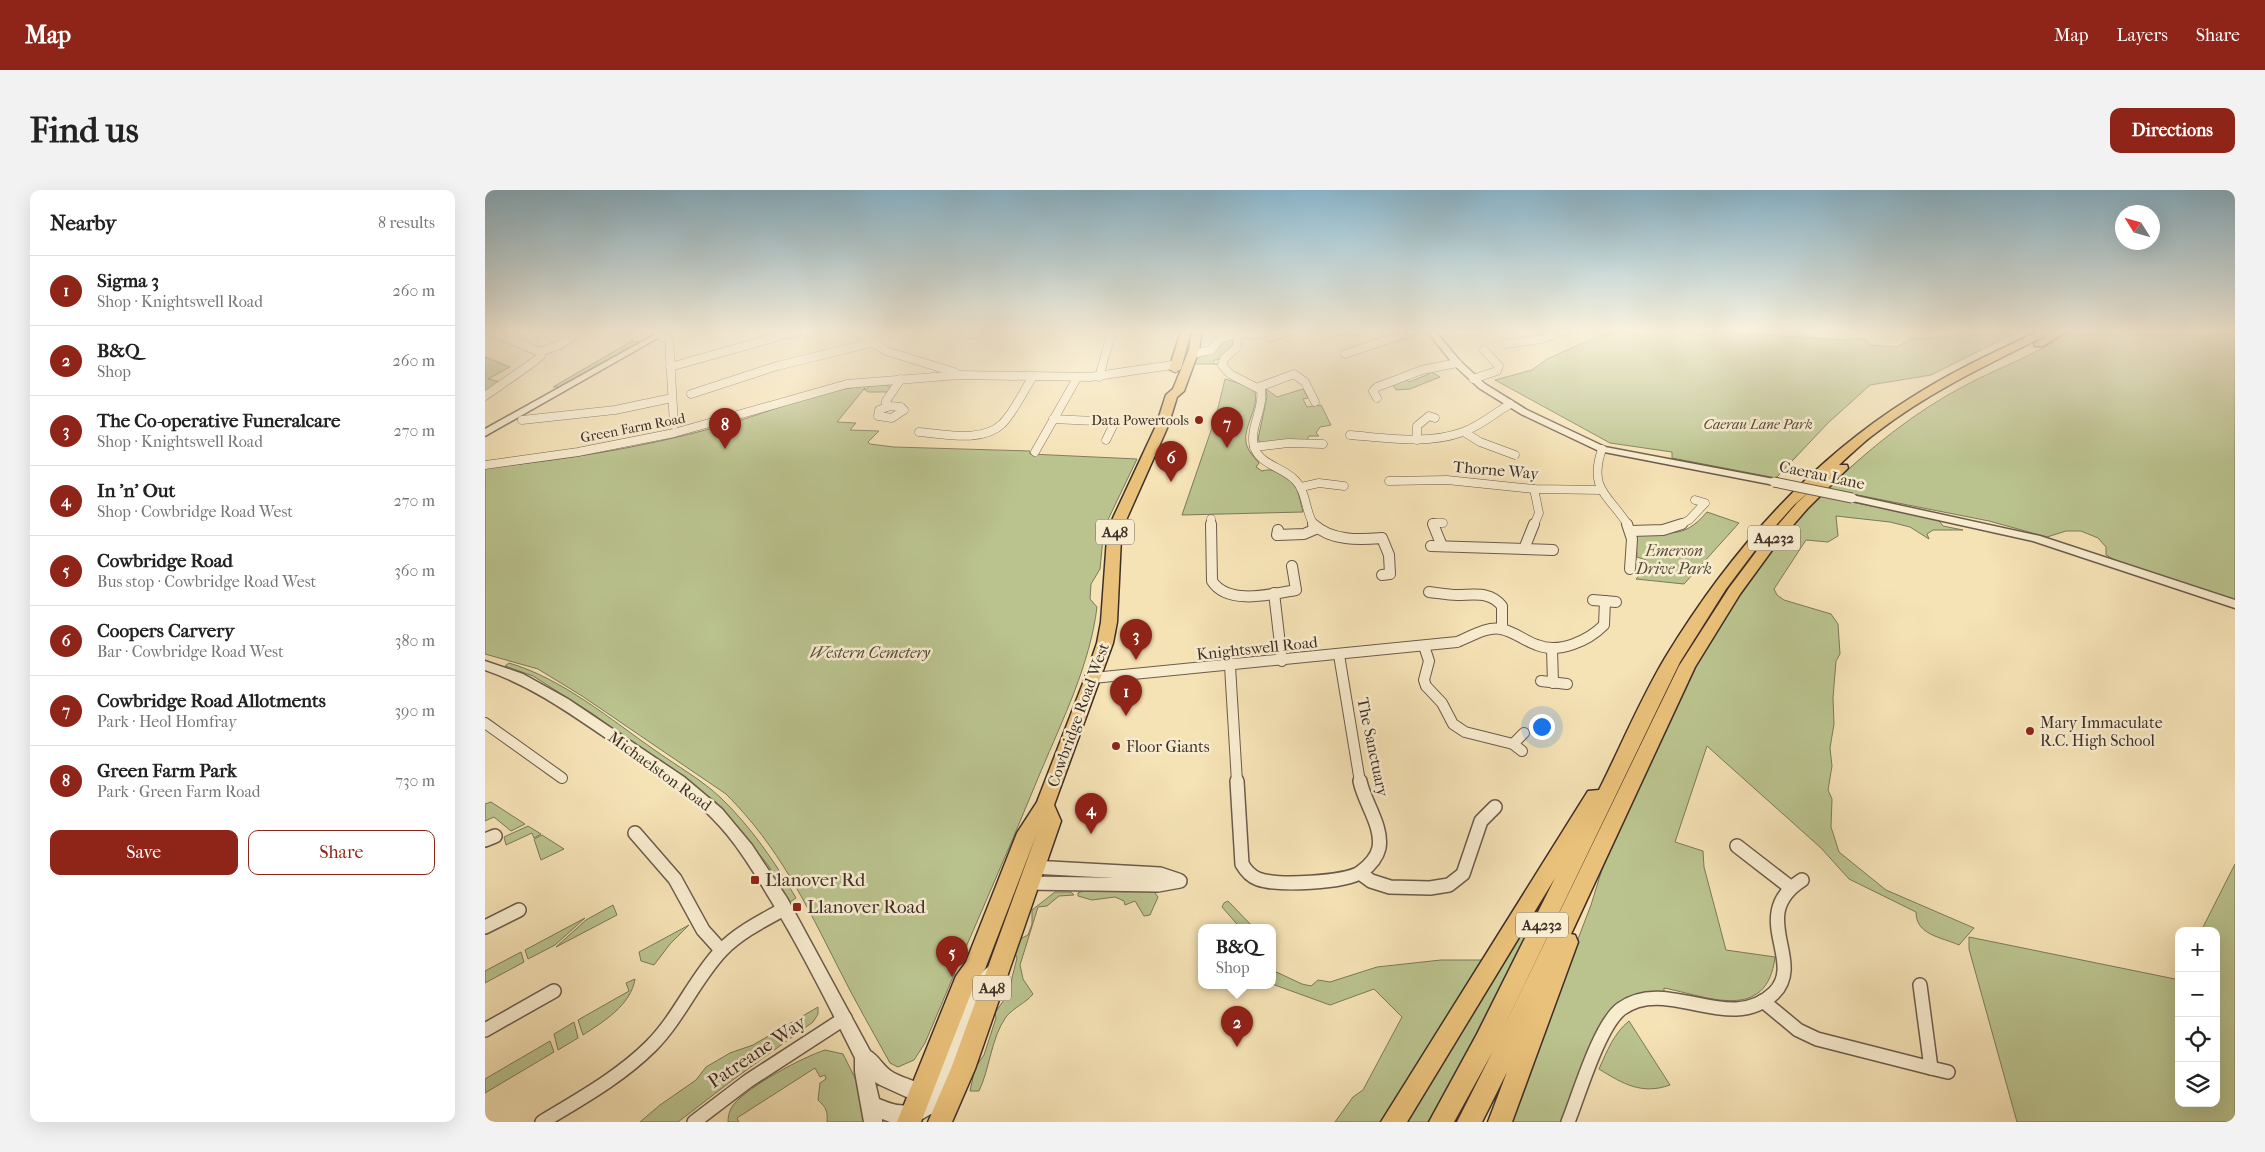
<!DOCTYPE html>
<html lang="en">
<head>
<meta charset="utf-8">
<style>
	:root { --surface:#fff; --page:#f2f2f2; --text:#222; --muted:#767676; --line:#e0e0e0; --accent:#8f2418 }
	body { margin:0; font-family:"IM FELL French Canon",serif; background:var(--page); color:var(--text) }
	.controls { position:absolute; right:15px; bottom:15px; display:grid; overflow:hidden; border-radius:10px; box-shadow:0 5px 20px #0002 }
	.controls button { width:45px; height:45px; display:grid; place-items:center; padding:0; border:0; border-bottom:1px solid var(--line); background:var(--surface); color:var(--text); font:25px sans-serif }
	.compass { position:absolute; left:1630px; top:15px; width:45px; height:45px; border-radius:50%; background:var(--surface); box-shadow:0 5px 20px #0002; rotate:307deg }
	.you { position:absolute; left:1056px; top:536px; width:18px; height:18px; margin:-12px; border:4px solid #fff; border-radius:50%; background:#1a73e8; box-shadow:0 0 0 8px #1a73e833 }
	.badge { display:grid; place-items:center; width:32px; height:32px; border-radius:50%; background:var(--accent); color:#fff; font-size:16px; font-weight:700 }
	.pin { position:absolute; translate:-50% -41px; filter:drop-shadow(0 1px 2px #0008) }
	.pin::after { content:''; position:absolute; top:26px; width:18px; height:15px; background:inherit; clip-path:polygon(0 0,100% 0,50% 100%) }
	.popup { position:absolute; left:713px; top:734px; width:78px; height:65px; box-sizing:border-box; display:grid; place-content:center; border-radius:10px; background:var(--surface); filter:drop-shadow(0 1px 4px #0005); font-size:16px; white-space:nowrap; color:var(--muted) }
	.popup b { font-size:19px; color:var(--text) }
	.popup::after { content:''; position:absolute; left:50%; top:100%; margin-left:-10px; border:10px solid transparent; border-top-color:var(--surface) }
	.list { margin:0; padding:0; list-style:none }
	h2 { display:flex; justify-content:space-between; align-items:center; height:65px; margin:0; padding:0 20px; font-size:21px }
	h2 small { font-size:16px; font-weight:400; color:var(--muted) }
	.list li { display:grid; grid-template-columns:32px 1fr auto; gap:15px; align-items:center; box-sizing:border-box; height:70px; padding:0 20px; border-top:1px solid var(--line) }
	.list b { display:block; font-size:19px; white-space:nowrap }
	.list p { margin:0; font-size:16px; white-space:nowrap; color:var(--muted) }
	.list em { font-size:16px; font-style:normal; color:var(--muted) }
	.actions { display:flex; gap:10px; padding:15px 20px }
	.actions a { flex:1; padding:11px 0; border:1px solid var(--accent); border-radius:10px; text-align:center; font-size:18px; color:var(--accent) }
	.actions .main { background:var(--accent); color:#fff }
	.icon { flex:none; width:28px; height:28px; fill:none; stroke:currentColor; stroke-width:2; stroke-linecap:round; stroke-linejoin:round }
	.map { position:relative; flex:none; width:1750px; height:932px; overflow:hidden; border-radius:10px }
	header { display:flex; align-items:center; gap:30px; box-sizing:border-box; height:70px; padding:0 25px; background:var(--accent); color:#fff }
	header strong { font-size:24px }
	nav { display:flex; gap:28px; margin-inline-start:auto; font-size:18px }
	.intro { display:flex; align-items:center; justify-content:space-between; box-sizing:border-box; height:120px; padding:0 30px }
	h1 { margin:0; font-size:35px }
	.button { padding:12px 22px; border-radius:10px; background:var(--accent); color:#fff; font-size:18px; font-weight:700 }
	main { display:flex; gap:30px; padding:0 30px }
	aside { flex:1; background:var(--surface); border-radius:10px; box-shadow:0 5px 20px #0002 }
	.map>svg:first-child { display:block }
</style>
</head>
<body>
<header>
<strong>Map</strong>
<nav><a>Map</a><a>Layers</a><a>Share</a></nav>
</header>
<div class="intro"><h1>Find us</h1><a class="button">Directions</a></div>
<main>
<aside>
<h2>Nearby<small>8 results</small></h2>
<ul class="list">
<li><span class="badge">1</span><div><b>Sigma 3</b><p>Shop · Knightswell Road</p></div><em>260 m</em></li>
<li><span class="badge">2</span><div><b>B&amp;Q</b><p>Shop</p></div><em>260 m</em></li>
<li><span class="badge">3</span><div><b>The Co-operative Funeralcare</b><p>Shop · Knightswell Road</p></div><em>270 m</em></li>
<li><span class="badge">4</span><div><b>In 'n' Out</b><p>Shop · Cowbridge Road West</p></div><em>270 m</em></li>
<li><span class="badge">5</span><div><b>Cowbridge Road</b><p>Bus stop · Cowbridge Road West</p></div><em>360 m</em></li>
<li><span class="badge">6</span><div><b>Coopers Carvery</b><p>Bar · Cowbridge Road West</p></div><em>380 m</em></li>
<li><span class="badge">7</span><div><b>Cowbridge Road Allotments</b><p>Park · Heol Homfray</p></div><em>390 m</em></li>
<li><span class="badge">8</span><div><b>Green Farm Park</b><p>Park · Green Farm Road</p></div><em>730 m</em></li>
</ul>
<div class="actions"><a class="main">Save</a><a>Share</a></div>
</aside>
<div class="map">
<svg width="1750" height="932" viewBox="0 0 1750 932">
	<rect width="100%" height="100%" fill="#f5e2b5"/>
	<filter id="stains"><feTurbulence type="fractalNoise" baseFrequency=".004" numOctaves="4"/><feColorMatrix values="0 0 0 0 .2 0 0 0 0 .09 0 0 0 0 .02 0 0 0 .5 -.17"/></filter>
	<radialGradient id="worn" r=".72"><stop offset=".6" stop-color="#630" stop-opacity="0"/><stop offset="1" stop-color="#630" stop-opacity=".3"/></radialGradient>
	<g fill="#bac38e" stroke="#7c785b">
		<polygon points="1147,141 1222,141 1359,150 1379,148 1386,155 1412,157 1425,149 1450,148 1488,141 1518,141 1528,144 1446,185 1385,195 1343,233 1291,288 1187,268 1187,262 1125,253 1010,190 1047,180 1062,169 1120,143"/>
		<path d="M1586,141H1750V411L1630,370L1621,365V357L1613,348L1596,341H1581L1562,347L1504,331L1342,299C1384,259 1429,222 1481,195C1515,177 1555,163 1586,141Z"/>
		<path d="M744,148L747,149L748,154L733,170H729L728,174H733H709C713,163 725,166 732,159C737,155 737,151 744,148Z"/>
		<polygon points="147,151 156,152 76,197 68,197"/>
		<polygon points="0,167 25,177 3,189 16,192 0,202"/>
		<polygon points="945,181 955,187 925,199 911,200 907,194 921,189 924,192 944,184 941,182"/>
		<path d="M740,189L760,195L770,202C774,219 758,236 761,253C763,261 769,267 774,273L771,277L777,281C784,279 787,280 793,282C813,291 813,303 818,322L697,325L731,226Z"/>
		<path d="M402,195L406,197L403,202H383L379,199L352,232L371,233L365,240L394,241L383,252L385,254L409,257L545,261V264L652,269L619,338L615,379L606,394L605,409L612,417C605,474 578,529 556,581C519,672 478,762 440,853L429,870L413,877L405,873C388,842 370,811 354,779C321,714 294,657 241,604L97,506L53,479L0,464V278C78,270 156,258 232,237C282,224 329,201 381,196L379,199H382L384,196Z"/>
		<polygon points="781,199 792,207 818,199 823,208 818,209 822,217 836,215 846,235 835,237 831,243 834,246 824,246 822,250 775,253 773,249 782,207"/>
		<path d="M1334,306L1452,328L1458,336L1478,340H1448L1442,344L1444,349L1425,337L1405,332L1351,326L1353,346L1343,352L1321,350L1289,399L1292,405L1299,410L1346,424L1353,434L1355,464L1351,471L1348,508L1349,534L1345,558L1347,576L1343,600L1347,609L1346,637L1354,662L1401,700L1489,738L1474,755C1456,747 1431,745 1431,722L1364,689L1336,658L1222,556L1190,652L1218,661L1219,677L1241,760L1290,767C1282,834 1221,806 1179,798V802L1149,806L1137,812L1083,914L1076,932H1023L1106,715L1122,663L1203,485L1216,467L1223,448L1296,347Z"/>
		<path d="M1222,322L1254,333L1199,394L1151,389L1161,378V370L1152,367L1151,346C1183,339 1197,352 1222,322Z"/>
		<path d="M24,473C78,489 125,529 171,561C192,576 217,590 236,608C266,637 290,672 311,708L305,712L283,675L230,611L108,524L48,486L20,476Z"/>
		<polygon points="6,612 40,634 26,641 9,627 0,631 0,614"/>
		<polygon points="43,636 56,644 49,648 47,643 21,655 19,647"/>
		<polygon points="57,645 79,659 56,670 49,649"/>
		<polygon points="1750,674 1750,932 1532,932 1484,759 1484,747 1690,789 1694,784 1694,913 1731,913 1731,741 1716,741"/>
		<polygon points="1068,690 1070,692 992,845 945,932 917,932"/>
		<polygon points="612,696 667,699 673,707 665,725 659,726 650,711 640,715 639,711 630,707 607,710 593,706 593,703"/>
		<path d="M570,702H586L589,705L574,706L562,716L553,717L535,775L538,789L548,804C541,813 529,817 521,827C506,848 505,878 494,901H485L490,878L499,865L511,828L510,823L523,804L532,768L529,761L533,750L543,745L547,734V720Z"/>
		<polygon points="743,711 769,738 752,738 752,734 737,717 739,713"/>
		<polygon points="128,715 132,725 71,757 101,730"/>
		<polygon points="100,728 70,755 43,769 40,760"/>
		<polygon points="204,735 185,754 169,775 156,771 154,762"/>
		<polygon points="36,762 39,772 0,793 0,781"/>
		<polygon points="956,770 1001,770 899,932 850,932 868,907 878,900 917,827 889,799 845,815 787,794 787,780 817,794 826,796 833,790 845,792 892,777"/>
		<path d="M150,789C146,815 118,832 98,845L93,830L144,801L141,793Z"/>
		<polygon points="333,817 333,824 328,832 249,889 193,932 155,932 175,915 211,890 221,877 245,863 268,855"/>
		<path d="M1144,831L1185,895C1157,905 1138,894 1114,879C1122,861 1129,843 1144,831Z"/>
		<polygon points="89,832 93,848 73,860 69,844"/>
		<polygon points="65,851 69,862 0,903 0,889"/>
		<path d="M340,860L358,864L373,894L379,932H342C343,922 341,917 333,910L335,893L341,889L340,885L335,887L330,878L252,928L254,932H243C243,925 245,919 249,914C264,896 318,867 340,860Z"/>
	</g>
	<g fill="none" stroke-linecap="round" stroke-linejoin="round">
		<defs>
			<g id="minor-far2">
				<polyline points="4,141 55,162"/>
				<polyline points="369,141 401,161 469,182"/>
				<polyline points="475,141 494,145"/>
				<polyline points="732,141 767,145 789,141"/>
				<path d="M753,144L752,157L739,169L737,175L745,184L776,200C779,219 764,238 769,257C775,275 798,277 810,290C822,302 820,322 829,335"/>
				<polyline points="173,145 184,149 189,235"/>
				<polyline points="378,148 393,141"/>
				<polyline points="784,148 805,141"/>
				<polyline points="1021,154 1056,149 1077,141"/>
				<polyline points="55,162 75,155 96,141"/>
				<polyline points="707,164 726,160 735,149 746,145"/>
				<polyline points="860,164 928,141"/>
				<polyline points="185,177 313,141"/>
				<polyline points="614,187 627,141"/>
				<polyline points="988,189 1012,181 1014,176 999,160"/>
				<polyline points="774,197 809,184 820,192 830,212"/>
				<polyline points="206,204 292,176 386,153"/>
				<polyline points="0,206 50,171 56,166 55,162"/>
				<polyline points="892,208 888,201 892,197 937,180 972,173"/>
				<polygon points="405,216 416,217 419,220 407,228 393,226 394,220"/>
				<polyline points="401,217 401,211 416,189"/>
				<polyline points="568,229 630,232 621,250"/>
				<polyline points="37,230 130,220 187,208"/>
				<path d="M434,242C459,244 497,253 517,234C529,222 538,202 547,188"/>
				<polyline points="979,242 995,252 1030,265"/>
				<path d="M865,245C902,248 942,255 978,242C995,236 1010,223 1025,214"/>
				<polyline points="932,250 932,236 944,226 950,228"/>
				<polyline points="769,257 803,253 838,254"/>
				<path d="M1117,259C1103,300 1124,305 1143,335"/>
				<polyline points="550,262 592,188"/>
				<polyline points="0,275 93,262 189,243 362,194 474,185 605,187 687,175 690,178"/>
				<polyline points="904,291 962,290 1049,299 1116,300"/>
				<polyline points="816,297 834,293 859,296"/>
				<polyline points="726,335 726,329"/>
				<polyline points="949,335 948,333 958,333"/>
				<polyline points="1049,335 1054,323 1049,299"/>
				<polyline points="1194,335 1204,330 1220,313 1210,310"/>
			</g>
			<g id="minor-far1">
				<path d="M726,334L727,391C743,416 787,404 811,400L807,376"/>
				<path d="M828,334C846,351 874,350 897,348L904,365L905,384L897,385"/>
				<polyline points="948,334 957,356"/>
				<polyline points="1142,334 1147,349 1145,379"/>
				<polyline points="793,340 792,345 819,344 833,338"/>
				<polyline points="1146,341 1178,340 1197,334"/>
				<polyline points="946,356 1068,360"/>
				<polyline points="1039,359 1049,334"/>
				<path d="M944,402C953,403 963,405 972,405C990,405 1005,401 1017,416V439"/>
				<polyline points="789,403 797,471"/>
				<polyline points="1108,410 1131,412"/>
				<polyline points="939,456 944,471 939,490 941,496 957,513 968,534 980,542 1028,554 1037,561"/>
				<polyline points="1067,459 1068,493"/>
				<polyline points="854,465 875,592"/>
				<polyline points="745,476 752,592"/>
				<path d="M608,488L972,452C985,447 1002,436 1016,439C1028,441 1040,451 1052,455C1074,464 1103,451 1119,435L1120,411"/>
				<polyline points="1056,491 1082,494"/>
				<polyline points="0,533 77,588"/>
				<polyline points="1028,554 1039,543"/>
			</g>
			<g id="minor">
				<path d="M752,591L757,674C761,681 765,686 773,689C792,696 860,693 876,682C884,676 892,667 894,658C898,636 879,612 875,591"/>
				<polyline points="150,643 190,689 218,740 236,760"/>
				<polyline points="0,650 10,646"/>
				<polyline points="1252,656 1305,697"/>
				<polyline points="547,677 675,684 693,690"/>
				<polyline points="875,683 886,691 905,697 945,698 964,695 978,684 996,631 1010,617"/>
				<polyline points="541,693 673,695 695,691"/>
				<polyline points="0,737 34,720"/>
				<polyline points="1278,811 1313,840 1332,849 1446,878 1435,795"/>
				<polyline points="0,840 69,801"/>
				<polyline points="1446,878 1463,882"/>
				<path d="M57,932C95,909 135,887 166,856C194,828 209,790 236,761C253,743 277,731 299,719"/>
				<polyline points="209,932 263,891 360,828"/>
				<path d="M1083,932C1094,905 1114,836 1136,819C1182,785 1245,846 1289,803C1321,771 1262,725 1317,690"/>
			</g>
			<g id="tertiary">
				<polygon points="176,141 185,141 0,246 0,239"/>
				<polygon points="942,141 950,141 975,171 1000,194 1042,220 1120,257 1289,289 1294,292 1289,295 1114,261 1036,224 994,198 969,175"/>
				<polygon points="1367,305 1555,346 1750,410 1750,418 1548,351 1363,310 1362,308"/>
				<path d="M0,471L38,484L83,509L199,587L237,619L267,655L302,708L385,861C395,867 399,878 409,883C420,889 433,891 443,898L487,791L503,777L509,775L515,777L517,783L515,789L499,802L457,907L468,910L470,917L468,924L461,926L446,924L432,932H405L397,929V932H379L370,882V868C344,816 318,764 288,714C270,684 252,653 227,628C196,595 155,572 118,546C80,520 44,495 0,480ZM390,892L395,895L428,910L431,912C419,919 406,914 394,909Z"/>
			</g>
			<path id="primary" d="M1554,141H1567L1566,143L1582,141L1558,156H1550L1549,154L1562,145C1503,174 1444,202 1392,242C1378,252 1366,264 1354,275H1362L1363,278L1322,319L1290,356L1255,404L1210,477L1086,744L1090,745L1093,752L1027,932H1003L1022,882L997,932H972L1008,861L969,932H944L992,844L1070,688L922,932H896L1103,601L1114,600C1136,556 1155,510 1180,468C1242,366 1322,273 1424,209C1465,182 1510,162 1554,141ZM1335,292L1312,313L1280,350L1244,398L1194,476L1013,849L1195,472L1241,399L1277,351L1309,315Z"/>
			<g id="trunk">
				<polygon points="696,141 706,141 696,179 690,182 684,179"/>
				<polygon points="707,141 717,141 714,160 699,201 692,207 683,236 642,328 636,348 632,432 628,453 569,615 576,631 490,879 467,932 443,932 467,876 552,643 500,779 490,793 436,932 412,932 471,786 481,772 532,643 552,612 600,488 612,453 616,432 622,348 628,328 671,236 681,205 688,199 704,160"/>
			</g>
		</defs>
		<use href="#minor-far2" stroke="#6c5b4b" stroke-width="9"/>
		<use href="#minor-far1" stroke="#6c5b4b" stroke-width="12"/>
		<use href="#minor" stroke="#6c5b4b" stroke-width="16"/>
		<use href="#tertiary" stroke="#6c5b4b" stroke-width="3"/>
		<use href="#primary" stroke="#3e2e28" stroke-width="3"/>
		<use href="#trunk" stroke="#3e2e28" stroke-width="3"/>
		<use href="#minor-far2" stroke="#f8eccf" stroke-width="8"/>
		<use href="#minor-far1" stroke="#f8eccf" stroke-width="10"/>
		<use href="#minor" stroke="#f8eccf" stroke-width="13"/>
		<use href="#tertiary" fill="#f8eccf" fill-rule="evenodd"/>
		<use href="#primary" fill="#eac17a" fill-rule="evenodd"/>
		<use href="#trunk" fill="#eac17a" fill-rule="evenodd"/>
		<defs>
			<polyline id="tertiary-bridge" points="1289,292 1367,308"/>
		</defs>
		<use href="#tertiary-bridge" stroke="#6c5b4b" stroke-width="11" stroke-linecap="butt"/>
		<use href="#tertiary-bridge" stroke="#f8eccf" stroke-width="9"/>
	</g>
	<linearGradient id="sky" x2="0" y2="1"><stop stop-color="#8ab8cf"/><stop offset="0.52" stop-color="#faf2de"/><stop offset="1" stop-color="#faf2de" stop-opacity="0"/></linearGradient>
	<rect width="1750" height="271" fill="url(#sky)"/>
	<g fill="#8f2418" stroke="#f8eccf" stroke-width="2">
		<circle cx="714" cy="230" r="5"/>
		<circle cx="1545" cy="541" r="5"/>
		<circle cx="631" cy="556" r="5"/>
		<rect x="265" y="685" width="10" height="10" rx="2.5"/>
		<rect x="307" y="712" width="10" height="10" rx="2.5"/>
	</g>
	<g text-anchor="middle" dominant-baseline="central" stroke-width="5" stroke-linejoin="round" paint-order="stroke">
		<g font-size="14" fill="#3e2e28" stroke="#f8eccf" text-anchor="end">
			<text x="704" y="230">Data Powertools</text>
		</g>
		<g font-size="14" font-style="italic" fill="#574c3c" stroke="#f8eccf">
			<text x="1273" y="234">Caerau Lane Park</text>
		</g>
		<g font-size="14" fill="#3e2e28" stroke="#f8eccf">
			<text transform="translate(148 238) rotate(-11)">Green Farm Road</text>
		</g>
		<g fill="#f8eccf" stroke="#76675a" stroke-width="1">
			<rect x="611" y="329.5" width="38" height="25" rx="4"/>
			<rect x="1263" y="335.5" width="52" height="25" rx="4"/>
			<rect x="1031" y="722.5" width="52" height="25" rx="4"/>
			<rect x="488" y="785.5" width="38" height="25" rx="4"/>
		</g>
		<g font-size="15" font-weight="bold" fill="#3e2e28">
			<text x="630" y="342">A48</text>
			<text x="1289" y="348">A4232</text>
			<text x="1057" y="735">A4232</text>
			<text x="507" y="798">A48</text>
		</g>
		<g font-size="16" fill="#3e2e28" stroke="#f8eccf">
			<text transform="translate(1011 280) rotate(5)">Thorne Way</text>
			<text transform="translate(1337 285) rotate(12)">Caerau Lane</text>
			<text transform="translate(772 458) rotate(-6)">Knightswell Road</text>
			<text transform="translate(593 525) rotate(-70)">Cowbridge Road West</text>
			<text transform="translate(888 557) rotate(78)">The Sanctuary</text>
			<text transform="translate(175 581) rotate(36)">Michaelston Road</text>
		</g>
		<g font-size="16" font-style="italic" fill="#574c3c" stroke="#f8eccf">
			<text x="1189" y="360">Emerson<tspan x="1189" dy="18">Drive Park</tspan></text>
			<text x="385" y="462">Western Cemetery</text>
		</g>
		<g font-size="16" fill="#3e2e28" stroke="#f8eccf" text-anchor="start">
			<text x="1555" y="532">Mary Immaculate<tspan x="1555" dy="18">R.C. High School</tspan></text>
			<text x="641" y="556">Floor Giants</text>
		</g>
		<g font-size="19" fill="#3e2e28" stroke="#f8eccf" text-anchor="start">
			<text x="280" y="690">Llanover Rd</text>
			<text x="322" y="717">Llanover Road</text>
		</g>
		<g font-size="19" fill="#3e2e28" stroke="#f8eccf">
			<text transform="translate(272 862) rotate(-34)">Patreane Way</text>
		</g>
	</g>
	<rect width="100%" height="100%" filter="url(#stains)"/>
	<rect width="100%" height="100%" fill="url(#worn)"/>
</svg>
<div class="controls">
<button>+</button>
<button>−</button>
<button><svg class="icon" aria-label="locate" viewBox="0 0 24 24"><circle cx="12" cy="12" r="6"/><path d="M12 2v4M12 18v4M2 12h4M18 12h4"/></svg></button>
<button><svg class="icon" aria-label="layers" viewBox="0 0 24 24"><path d="M12 4l9 5-9 5-9-5zM3 14l9 5 9-5"/></svg></button>
</div>
<svg class="compass" viewBox="-18 -18 36 36"><path d="M0-13l5 13h-10z" fill="#e53935"/><path d="M0 13l5-13h-10z" fill="#767676"/></svg>
<div class="you"></div>
<div class="pin badge" style="left:641px;top:526px">1</div>
<div class="pin badge" style="left:752px;top:857px">2</div>
<div class="popup"><b>B&amp;Q</b>Shop</div>
<div class="pin badge" style="left:651px;top:470px">3</div>
<div class="pin badge" style="left:606px;top:644px">4</div>
<div class="pin badge" style="left:467px;top:787px">5</div>
<div class="pin badge" style="left:686px;top:292px">6</div>
<div class="pin badge" style="left:742px;top:258px">7</div>
<div class="pin badge" style="left:240px;top:259px">8</div>
</div>
</main>
</body>
</html>
